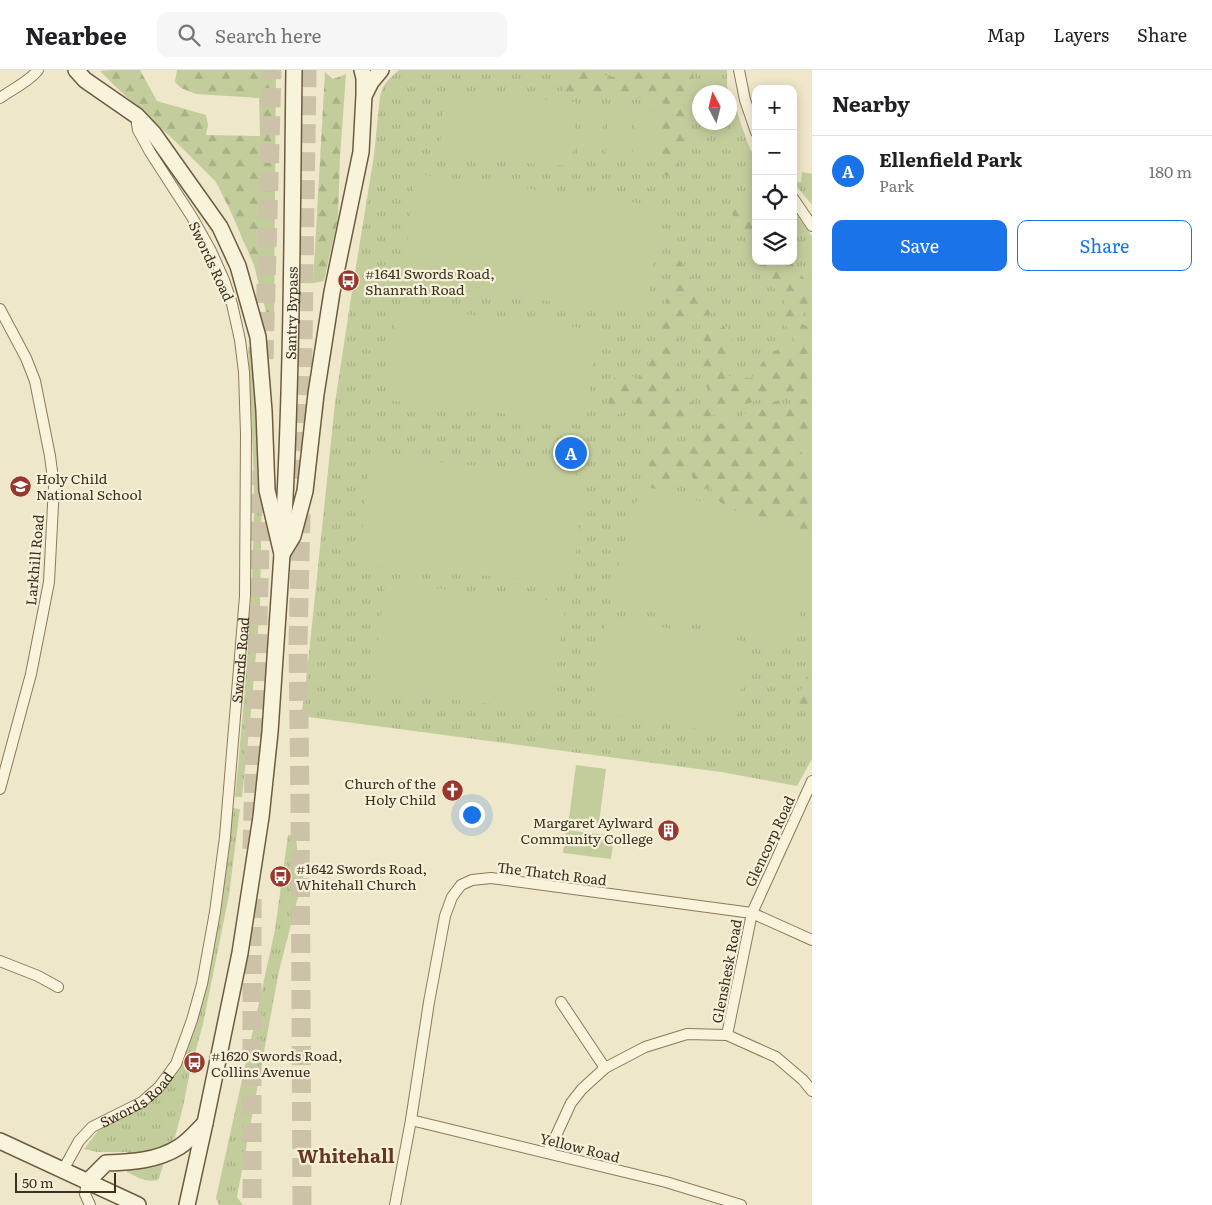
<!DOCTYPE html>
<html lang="en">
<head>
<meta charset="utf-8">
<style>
	:root { --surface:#fff; --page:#f6f6f6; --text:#202124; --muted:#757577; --line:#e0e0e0; --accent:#1a73e8 }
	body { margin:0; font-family:Literata,serif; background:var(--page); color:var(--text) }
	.controls { position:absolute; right:15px; top:15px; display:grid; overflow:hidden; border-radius:10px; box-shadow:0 2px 12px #0003 }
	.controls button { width:45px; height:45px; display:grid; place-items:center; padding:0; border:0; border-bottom:1px solid var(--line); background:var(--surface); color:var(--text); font:25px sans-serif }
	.compass { position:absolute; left:692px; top:15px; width:45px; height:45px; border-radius:50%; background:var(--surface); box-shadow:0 2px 12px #0003; rotate:353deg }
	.scale { position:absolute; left:15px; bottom:12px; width:101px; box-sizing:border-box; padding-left:5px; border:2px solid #3c3021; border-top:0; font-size:14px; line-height:18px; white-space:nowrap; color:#3c3021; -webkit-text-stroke:4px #f6f0d8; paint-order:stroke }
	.you { position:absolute; left:471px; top:744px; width:18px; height:18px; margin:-12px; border:4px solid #fff; border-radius:50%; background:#1a73e8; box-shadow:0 0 0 8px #1a73e833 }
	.badge { display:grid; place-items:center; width:32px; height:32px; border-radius:50%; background:var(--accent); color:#fff; font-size:16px; font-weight:700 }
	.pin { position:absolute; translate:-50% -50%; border:2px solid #fff; box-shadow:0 1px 5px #0006 }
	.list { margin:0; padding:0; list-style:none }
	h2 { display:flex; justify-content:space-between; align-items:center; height:65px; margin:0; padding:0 20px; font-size:21px }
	h2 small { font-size:16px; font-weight:400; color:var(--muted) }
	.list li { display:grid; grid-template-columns:32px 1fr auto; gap:15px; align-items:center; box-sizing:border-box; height:70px; padding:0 20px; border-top:1px solid var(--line) }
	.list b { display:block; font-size:19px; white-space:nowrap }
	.list p { margin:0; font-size:16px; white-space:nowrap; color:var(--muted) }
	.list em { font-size:16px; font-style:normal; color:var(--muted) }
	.actions { display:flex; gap:10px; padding:15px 20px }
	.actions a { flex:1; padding:11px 0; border:1px solid var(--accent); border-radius:10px; text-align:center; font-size:18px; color:var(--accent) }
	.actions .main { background:var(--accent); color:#fff }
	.icon { flex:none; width:28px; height:28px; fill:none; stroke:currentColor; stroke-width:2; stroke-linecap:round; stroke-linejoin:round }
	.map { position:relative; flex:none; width:812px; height:1135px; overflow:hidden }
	header { display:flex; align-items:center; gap:30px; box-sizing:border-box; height:70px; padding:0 25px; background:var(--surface); border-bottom:1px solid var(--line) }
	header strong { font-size:24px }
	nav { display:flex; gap:28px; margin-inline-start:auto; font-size:18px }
	.search { width:350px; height:45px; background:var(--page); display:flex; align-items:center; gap:12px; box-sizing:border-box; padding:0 18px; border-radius:10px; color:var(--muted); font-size:19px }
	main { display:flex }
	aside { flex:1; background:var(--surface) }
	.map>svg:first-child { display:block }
</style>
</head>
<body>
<header>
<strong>Nearbee</strong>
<div class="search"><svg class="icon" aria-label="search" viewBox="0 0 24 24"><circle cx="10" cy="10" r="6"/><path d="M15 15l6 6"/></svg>Search here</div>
<nav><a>Map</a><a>Layers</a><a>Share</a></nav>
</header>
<main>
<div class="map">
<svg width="812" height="1135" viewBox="0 0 812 1135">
	<defs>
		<pattern id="grass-tufts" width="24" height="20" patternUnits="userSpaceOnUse" patternTransform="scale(1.25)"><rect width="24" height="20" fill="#c3cd9c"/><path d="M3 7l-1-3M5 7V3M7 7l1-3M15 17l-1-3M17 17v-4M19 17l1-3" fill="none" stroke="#a8b086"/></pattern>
		<pattern id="forest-firs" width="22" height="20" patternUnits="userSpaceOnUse" patternTransform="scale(1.25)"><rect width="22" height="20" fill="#c3cd9c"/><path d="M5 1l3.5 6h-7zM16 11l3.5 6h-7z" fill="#a8b086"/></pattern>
	</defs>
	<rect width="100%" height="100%" fill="#efe7c9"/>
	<g fill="url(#grass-tufts)">
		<polygon points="399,0 727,0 727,16 729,22 700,22 700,52 730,52 730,23 750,79 756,88 756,191 793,191 793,140 812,166 812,689 797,716 721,702 301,646 305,622 335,333 350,234 374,85 380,26 383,17 389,9"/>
		<polygon points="802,102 812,104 812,135 794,113 801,112"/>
		<path d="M248,277H252L262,420L260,538L250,652L242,727H235C245,625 254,523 254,421C253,373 250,325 248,277Z"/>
		<polygon points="233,738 240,739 229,825 203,954 194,987 191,987 189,995 191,996 183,1037 175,1067 168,1076 154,1082 127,1087 127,1082 97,1082 84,1079 98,1061 110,1054 143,1038 162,1022 178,1001 198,947 210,896"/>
		<polygon points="288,765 296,765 298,790 306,796 279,901 237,1127 243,1135 219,1135 216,1128 275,860"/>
		<path d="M164,1093L158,1110C146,1113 137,1107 127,1102V1098Z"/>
	</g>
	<g fill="url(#forest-firs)">
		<polygon points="113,0 140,0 157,31 206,45 208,55 206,65 260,66 259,28 196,24 181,18 175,12 177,0 276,0 274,248 267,246 254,195 230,140 216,112 175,71 119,20 100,1"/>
		<polygon points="562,0 589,0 588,2 613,7 641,2 668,3 670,0 694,0 689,26 684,75 674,108 656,102 662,67 664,30 561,22 567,12 562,3"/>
		<polygon points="325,2 333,9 346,4 340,87 338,148 324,211 313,213"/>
		<polygon points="726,134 756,142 756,183 754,179"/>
		<path d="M675,184L715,242L677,257L678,277L674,315L692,333L708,338L716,325L702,313V266L726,256L734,276L726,290L728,306L751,308L762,293L774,281L794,275L790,261L782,252L787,237L781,222L761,211L759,191H790L806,211L812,203V238L804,240L800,253L812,258V322H776L723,344L692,348L677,356L656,370C653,358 647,353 635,349L638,338L633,330L625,340L613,348L611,342L605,314L626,300L638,311L660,275Z"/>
		<path d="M801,329L812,330V374H792L812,392V462L730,440L712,425L711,416L699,423L690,401L677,396L674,408L665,416L652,419C649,409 643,398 649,389C652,385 654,383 656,378L686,372L696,360L728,352L739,351L747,340L780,330L789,340Z"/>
		<polygon points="812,593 812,634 796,642 802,617"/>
	</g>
	<g fill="#c3cd9c">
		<polygon points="444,23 576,32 572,96 440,87"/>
		<polygon points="582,37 604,39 601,87 578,85"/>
		<polygon points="609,38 632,40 628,88 606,86"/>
		<polygon points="636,41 658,42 655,90 632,88"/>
		<polygon points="416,104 660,136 646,244 402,212"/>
		<polygon points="397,236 597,260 586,353 386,330"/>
		<polygon points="370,386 584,406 573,514 359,494"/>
		<polygon points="641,415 812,462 812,501 790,579 609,530"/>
		<polygon points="385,513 566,532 551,640 372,621"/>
		<polygon points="607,548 749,572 734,665 591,641"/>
		<polygon points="576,695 606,699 599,753 569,749"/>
		<polygon points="566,760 614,766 611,789 563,783"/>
	</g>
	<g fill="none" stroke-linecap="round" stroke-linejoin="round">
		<g stroke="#cbc2a7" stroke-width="19" stroke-dasharray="19 9" stroke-linecap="butt">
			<polyline points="264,289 272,0"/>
			<polyline points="301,409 307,0"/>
			<polyline points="301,444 298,573 300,732 302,1135"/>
			<polyline points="252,779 262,401"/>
			<polyline points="252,829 252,1135"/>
		</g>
		<defs>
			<g id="street">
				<polyline points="739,0 745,30 756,62"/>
				<path d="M0,28C11,20 30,11 38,0"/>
				<polyline points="793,128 812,156"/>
				<polyline points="0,239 26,288 35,311 50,386 54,416 49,512 31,604 0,719"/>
				<polyline points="0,891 38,906 58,917"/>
				<polyline points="561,932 605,998"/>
				<polyline points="727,965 752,843 812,711"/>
				<polyline points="411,1050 666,1112 741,1135"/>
				<polyline points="548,1083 571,1033 582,1019 605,998 645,977 687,964 727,965 776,987 803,1010 812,1021"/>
				<path id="s1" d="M63,1100L79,1071L92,1057L142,1032L159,1017L176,994L192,950L202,914L215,842L225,767L245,526L246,364L244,302L240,270L232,234L224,210L211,181L192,147L150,82L138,60L137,54V46"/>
				<polyline points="87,1112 85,1124 90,1135"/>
				<polyline points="395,1135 411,1050 429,932 445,846 452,827 461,815 472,810 491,808 752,843 812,870"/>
			</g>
			<g id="secondary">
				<polyline points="76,0 85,10 137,46 154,64 220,157 238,196 258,267 264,341 267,420 282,484 270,662 261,747 240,883 205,1053 187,1135"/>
				<polyline points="365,24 371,12 381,0"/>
				<path id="s2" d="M283,465C292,310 292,155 294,0"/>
				<polyline points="282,484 293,466 305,421 316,324 332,222 361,82 364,25 364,8 362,0"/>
				<polyline points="0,1071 138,1135"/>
				<path d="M87,1112L106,1093C131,1092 157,1091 179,1077C189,1071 197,1061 205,1053"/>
			</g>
		</defs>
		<use href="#street" stroke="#8b7a5d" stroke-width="12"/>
		<use href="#secondary" stroke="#6d5b40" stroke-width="18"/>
		<use href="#street" stroke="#f9f3dc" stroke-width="10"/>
		<use href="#secondary" stroke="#f9f3dc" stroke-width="15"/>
	</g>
	<defs>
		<symbol id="bus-disc" viewBox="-11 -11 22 22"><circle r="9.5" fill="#9a372d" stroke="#f6f0d8"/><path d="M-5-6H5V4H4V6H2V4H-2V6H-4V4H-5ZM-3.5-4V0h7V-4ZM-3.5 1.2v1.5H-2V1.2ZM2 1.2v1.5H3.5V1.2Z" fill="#fff"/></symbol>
		<symbol id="school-disc" viewBox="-11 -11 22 22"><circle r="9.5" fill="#9a372d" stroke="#f6f0d8"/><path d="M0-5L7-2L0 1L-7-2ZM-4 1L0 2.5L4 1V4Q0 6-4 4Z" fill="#fff"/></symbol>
		<symbol id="church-disc" viewBox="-11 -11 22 22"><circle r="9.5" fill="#9a372d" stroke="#f6f0d8"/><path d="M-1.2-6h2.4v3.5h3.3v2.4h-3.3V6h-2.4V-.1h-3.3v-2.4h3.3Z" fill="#fff"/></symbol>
		<symbol id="building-disc" viewBox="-11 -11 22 22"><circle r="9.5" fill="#9a372d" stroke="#f6f0d8"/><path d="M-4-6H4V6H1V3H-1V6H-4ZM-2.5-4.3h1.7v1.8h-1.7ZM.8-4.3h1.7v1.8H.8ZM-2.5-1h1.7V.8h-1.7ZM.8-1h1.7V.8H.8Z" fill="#fff"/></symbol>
	</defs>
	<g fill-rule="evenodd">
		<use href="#bus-disc" x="336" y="198" width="25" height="25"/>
		<use href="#school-disc" x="8" y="404" width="25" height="25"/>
		<use href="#church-disc" x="440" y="708" width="25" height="25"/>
		<use href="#building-disc" x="656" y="748" width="25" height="25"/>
		<use href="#bus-disc" x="268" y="794" width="25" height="25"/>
		<use href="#bus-disc" x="182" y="980" width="25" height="25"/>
	</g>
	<g text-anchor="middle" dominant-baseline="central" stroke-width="4.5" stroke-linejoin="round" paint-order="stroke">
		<g font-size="14" fill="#3c3021" stroke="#f6f0d8">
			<text transform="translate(212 191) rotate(65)">Swords Road</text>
			<text stroke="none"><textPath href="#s2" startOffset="222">Santry Bypass</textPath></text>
			<text transform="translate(34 490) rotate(-85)">Larkhill Road</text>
			<text stroke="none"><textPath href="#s1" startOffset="570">Swords Road</textPath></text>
			<text transform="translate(769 771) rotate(-65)">Glencorp Road</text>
			<text transform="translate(552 803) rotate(7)">The Thatch Road</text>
			<text transform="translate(726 901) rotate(-79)">Glenshesk Road</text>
			<text stroke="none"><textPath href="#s1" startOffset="105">Swords Road</textPath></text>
			<text transform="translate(580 1077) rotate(14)">Yellow Road</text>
		</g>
		<g font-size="14" fill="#3c3021" stroke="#f6f0d8" text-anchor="start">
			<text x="365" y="203">#1641 Swords Road,<tspan x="365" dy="16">Shanrath Road</tspan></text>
			<text x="36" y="408">Holy Child<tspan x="36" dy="16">National School</tspan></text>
			<text x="436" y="713" text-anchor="end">Church of the<tspan x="436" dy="16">Holy Child</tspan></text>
			<text x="653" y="752" text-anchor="end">Margaret Aylward<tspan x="653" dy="16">Community College</tspan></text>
			<text x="296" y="798">#1642 Swords Road,<tspan x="296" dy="16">Whitehall Church</tspan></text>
			<text x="211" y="985">#1620 Swords Road,<tspan x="211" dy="16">Collins Avenue</tspan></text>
		</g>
		<g font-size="19" font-weight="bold" fill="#683620" stroke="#f6f0d8">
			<text x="346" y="1085">Whitehall</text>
		</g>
	</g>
</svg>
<div class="controls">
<button>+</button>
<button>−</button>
<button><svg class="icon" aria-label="locate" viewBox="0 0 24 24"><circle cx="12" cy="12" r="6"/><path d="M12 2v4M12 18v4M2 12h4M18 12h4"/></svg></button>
<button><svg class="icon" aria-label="layers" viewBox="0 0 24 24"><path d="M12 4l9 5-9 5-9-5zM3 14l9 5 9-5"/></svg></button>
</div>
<svg class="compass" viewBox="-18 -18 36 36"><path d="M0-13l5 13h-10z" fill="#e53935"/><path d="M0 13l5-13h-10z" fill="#757577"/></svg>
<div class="scale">50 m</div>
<div class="you"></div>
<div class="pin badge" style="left:571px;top:383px">A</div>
</div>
<aside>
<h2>Nearby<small></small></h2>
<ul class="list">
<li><span class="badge">A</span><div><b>Ellenfield Park</b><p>Park</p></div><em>180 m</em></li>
</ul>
<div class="actions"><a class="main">Save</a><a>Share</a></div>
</aside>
</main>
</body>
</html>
